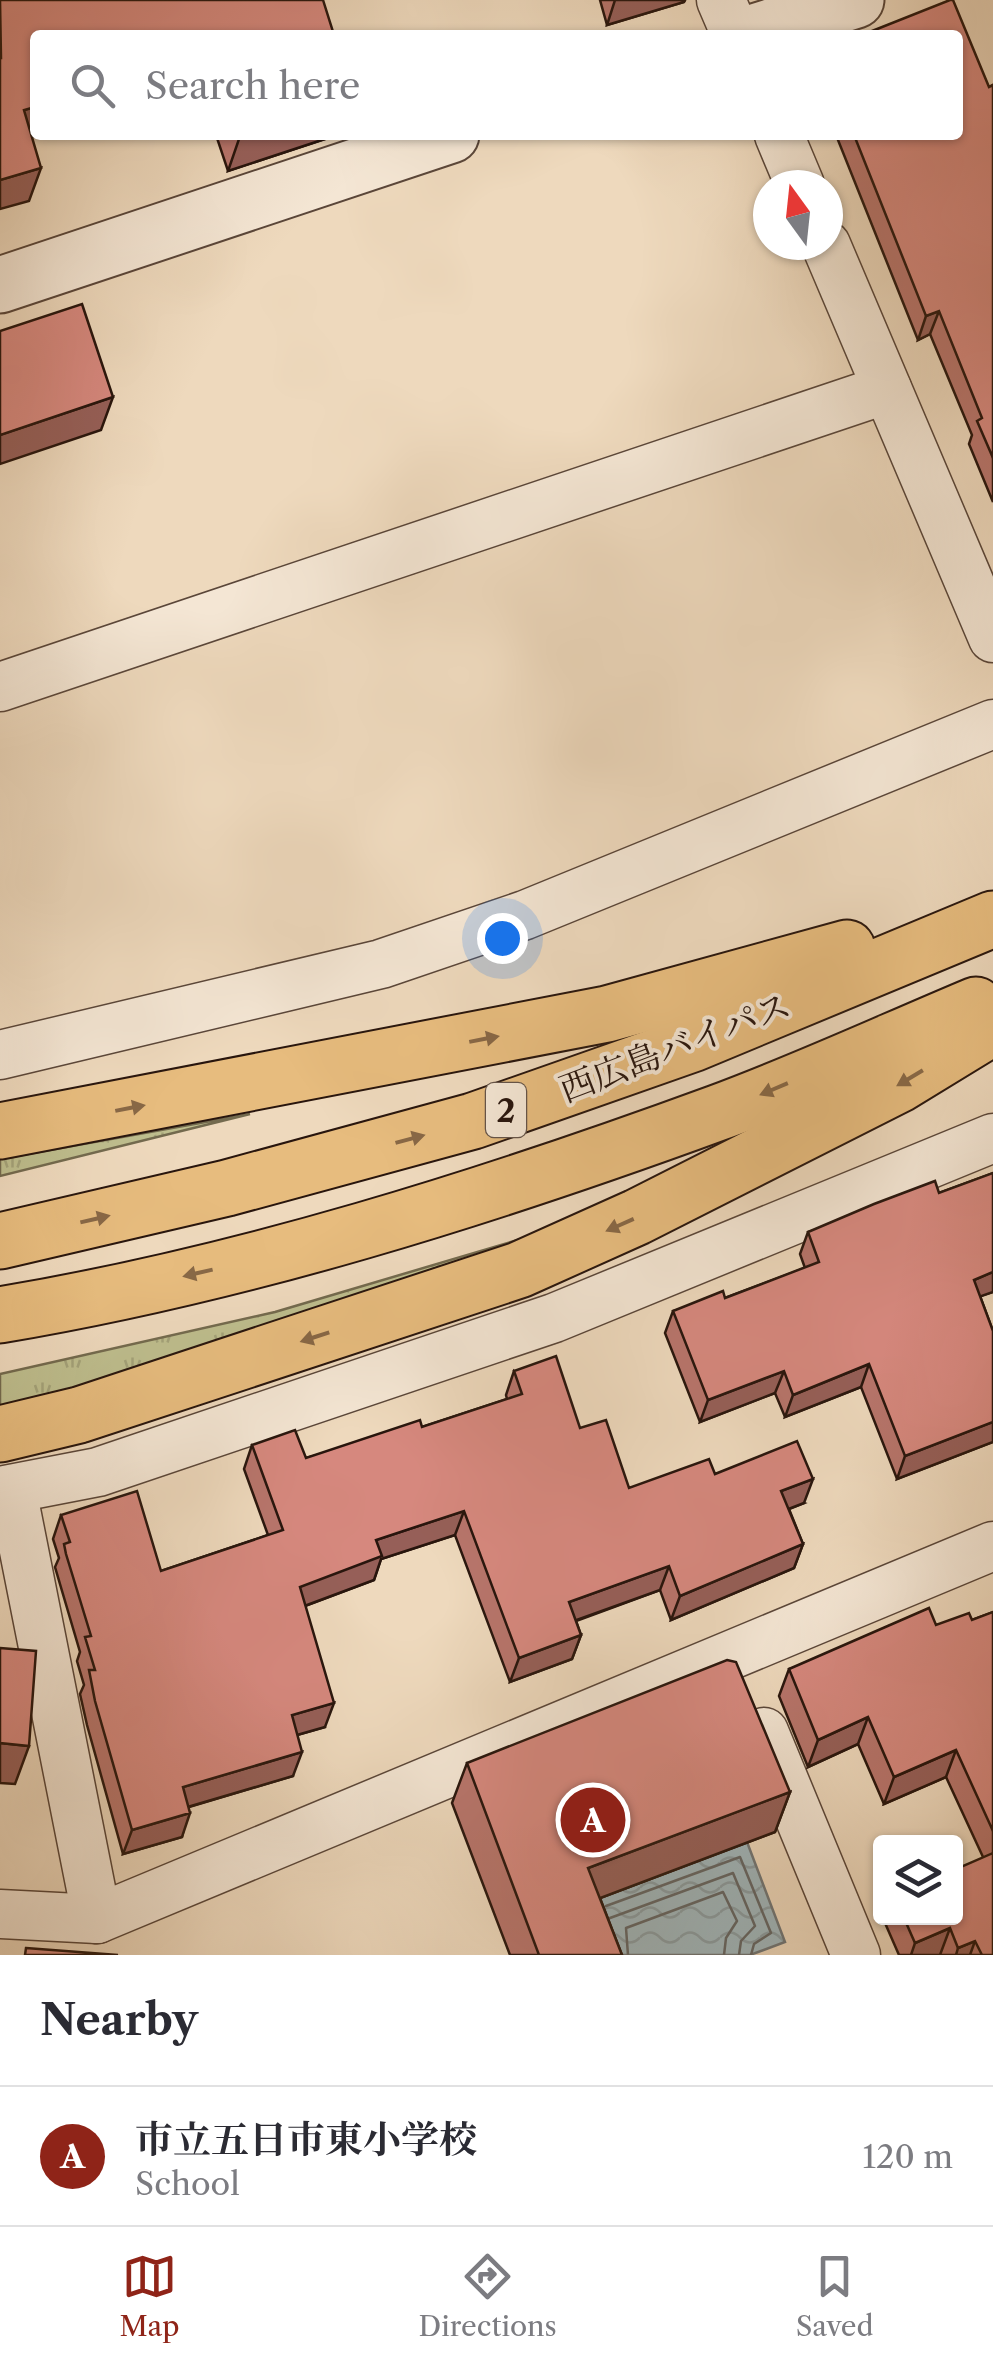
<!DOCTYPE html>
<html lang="en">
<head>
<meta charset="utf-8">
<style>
	:root { --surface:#fff; --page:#f7f7f7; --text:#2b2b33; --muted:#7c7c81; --line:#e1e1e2; --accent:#8f2418 }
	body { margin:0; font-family:"Libre Caslon Text","Noto Serif JP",serif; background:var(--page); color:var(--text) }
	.controls { position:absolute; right:30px; bottom:30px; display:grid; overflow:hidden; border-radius:10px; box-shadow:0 2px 8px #0004 }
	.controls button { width:90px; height:90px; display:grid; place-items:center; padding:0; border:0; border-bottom:2px solid var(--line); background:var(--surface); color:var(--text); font:50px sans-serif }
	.compass { position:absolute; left:753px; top:170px; width:90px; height:90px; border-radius:50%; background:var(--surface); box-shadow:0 2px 8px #0004; rotate:345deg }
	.you { position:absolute; left:502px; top:938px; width:35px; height:35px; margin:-25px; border:8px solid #fff; border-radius:50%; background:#1a73e8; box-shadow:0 0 0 15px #1a73e833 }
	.badge { display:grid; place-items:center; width:65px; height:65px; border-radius:50%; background:var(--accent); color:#fff; font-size:32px; font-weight:700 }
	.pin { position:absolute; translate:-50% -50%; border:5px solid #fff; box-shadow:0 2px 10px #0006 }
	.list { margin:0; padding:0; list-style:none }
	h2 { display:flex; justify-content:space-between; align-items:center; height:130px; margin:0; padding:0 40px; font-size:42px }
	h2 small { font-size:32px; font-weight:400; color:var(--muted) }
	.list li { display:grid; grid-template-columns:65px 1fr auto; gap:30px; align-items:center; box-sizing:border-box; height:140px; padding:0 40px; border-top:2px solid var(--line) }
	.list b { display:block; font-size:38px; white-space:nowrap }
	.list p { margin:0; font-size:32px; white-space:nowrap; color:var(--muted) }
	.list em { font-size:32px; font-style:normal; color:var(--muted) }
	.icon { flex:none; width:55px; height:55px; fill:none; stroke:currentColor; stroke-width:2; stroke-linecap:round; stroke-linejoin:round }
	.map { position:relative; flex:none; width:993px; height:1955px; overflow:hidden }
	.search { position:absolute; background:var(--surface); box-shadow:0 2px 8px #0004; left:30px; right:30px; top:30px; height:110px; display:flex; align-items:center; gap:25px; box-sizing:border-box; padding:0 35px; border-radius:10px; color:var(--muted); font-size:38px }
	.sheet { height:270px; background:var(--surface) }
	nav { display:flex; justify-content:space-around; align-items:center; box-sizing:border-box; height:140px; border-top:2px solid var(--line); background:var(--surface); font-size:28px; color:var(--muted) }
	nav a { display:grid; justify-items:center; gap:5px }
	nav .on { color:var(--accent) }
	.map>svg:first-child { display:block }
</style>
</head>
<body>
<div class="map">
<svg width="993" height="1955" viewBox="0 0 993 1955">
	<defs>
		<pattern id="grass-tufts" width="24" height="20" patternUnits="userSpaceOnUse" patternTransform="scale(2.5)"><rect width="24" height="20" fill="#bebe8e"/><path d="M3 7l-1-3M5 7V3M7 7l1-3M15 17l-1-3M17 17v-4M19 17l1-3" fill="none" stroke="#a3a279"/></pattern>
		<pattern id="water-waves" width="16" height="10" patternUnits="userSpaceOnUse" patternTransform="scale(2.5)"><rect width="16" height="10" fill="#a0b7bd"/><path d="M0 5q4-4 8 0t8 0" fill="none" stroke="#8a9ca1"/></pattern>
	</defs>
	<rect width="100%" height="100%" fill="#eed9bd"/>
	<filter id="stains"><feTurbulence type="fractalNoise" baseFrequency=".002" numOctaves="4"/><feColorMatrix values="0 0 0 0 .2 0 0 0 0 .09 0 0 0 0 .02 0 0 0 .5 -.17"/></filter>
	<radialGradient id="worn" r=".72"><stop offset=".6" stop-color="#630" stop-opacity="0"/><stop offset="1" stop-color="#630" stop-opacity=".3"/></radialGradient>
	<g fill="url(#grass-tufts)" stroke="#736a4e" stroke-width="2.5">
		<polygon points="250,1114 0,1176 0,1159"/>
		<polygon points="575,1223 0,1414 0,1374 275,1312"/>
	</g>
	<polygon fill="url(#water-waves)" stroke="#707677" stroke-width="2.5" points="747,1842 785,1942 750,1955 592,1955 574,1908"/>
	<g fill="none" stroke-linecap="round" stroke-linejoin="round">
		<g stroke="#646665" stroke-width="2.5">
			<polyline points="606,1906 740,1857 771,1933 754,1944 751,1955"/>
			<polyline points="610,1918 733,1873 755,1926 741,1941 739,1955"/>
			<polyline points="628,1955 626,1928 723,1892 737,1921 726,1938 724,1955"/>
		</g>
		<defs>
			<g id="minor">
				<polyline points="721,0 736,35"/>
				<polyline points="779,135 800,185"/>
				<polyline points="826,245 993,638"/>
				<polyline points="0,687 887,389"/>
				<polyline points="0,1055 381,964 525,915 993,724"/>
				<polyline points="12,1490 97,1919"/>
				<polyline points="0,1491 98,1472 554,1318 993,1138"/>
				<polyline points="764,1732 856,1955"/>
				<polyline points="0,1914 97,1919 993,1546"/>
			</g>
			<g id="tertiary">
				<polyline points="745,35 856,0"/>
				<polyline points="0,285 451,135"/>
			</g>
			<g id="motorway">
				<polyline points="0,1131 607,1014 847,948"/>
				<polyline points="0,1241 227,1188 473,1121 692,1044 993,919"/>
				<path d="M0,1315C244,1274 485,1198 717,1113C804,1081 890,1041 976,1005"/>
				<polyline points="0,1434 79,1415 519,1270 637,1217 898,1085 993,1027"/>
			</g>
		</defs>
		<use href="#minor" stroke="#5a4639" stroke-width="51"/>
		<use href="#tertiary" stroke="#5a4639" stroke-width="59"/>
		<use href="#motorway" stroke="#28150d" stroke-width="59"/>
		<use href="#minor" stroke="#f4e6d4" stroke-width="48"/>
		<use href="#tertiary" stroke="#f4e6d4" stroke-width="55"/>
		<use href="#motorway" stroke="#e7bc7e" stroke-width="55"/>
	</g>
	<g fill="#b8756c" stroke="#28150d" stroke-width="2.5">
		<polygon points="600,0 685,0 684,2 607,25"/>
		<polygon points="993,85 993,502 969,444 972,435 930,334 918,340 836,135 958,135 989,87"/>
		<polygon points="216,135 337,135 228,171"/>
		<polygon points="993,1173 993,1292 980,1296 993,1331 993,1442 897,1479 861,1387 785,1417 775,1393 700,1422 665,1333 673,1311 725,1298 805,1268 800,1254 808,1232 939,1193"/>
		<polygon points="514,1371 580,1428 629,1488 715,1474 804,1503 789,1509 803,1544 794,1568 671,1620 660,1590 576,1621 581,1635 572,1659 510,1682 455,1535 381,1559 374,1580 305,1606 325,1727 297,1735 293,1776 189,1807 182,1837 123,1854 87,1725 80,1694 84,1685 77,1661 80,1652 55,1567 59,1558 53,1539 61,1515 161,1571 268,1535 244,1469 252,1445 306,1458 422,1427 507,1399 506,1395"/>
		<polygon points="993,1612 993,1955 899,1955 885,1923 887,1918 956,1918 983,1857 946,1777 884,1804 858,1744 808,1767 779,1696 789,1669 936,1625 972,1620"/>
		<polygon points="467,1763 790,1792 775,1832 600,1898 622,1955 510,1955 452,1803"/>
	</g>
	<g fill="#965f58" stroke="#28150d" stroke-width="2.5">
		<polygon points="615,0 685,0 684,2 607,25"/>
		<polygon points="35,107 35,135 38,135 12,143 24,110"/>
		<polygon points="251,135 337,135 228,171 239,139"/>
		<polygon points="41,168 29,201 0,209 0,180"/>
		<polygon points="939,311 930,334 918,340 926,316"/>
		<polygon points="113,397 101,430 0,464 0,435"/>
		<polygon points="993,1272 993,1292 965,1302 974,1280"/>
		<polygon points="869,1364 861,1387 785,1417 793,1395"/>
		<polygon points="784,1371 775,1393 700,1422 708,1400"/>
		<polygon points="993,1422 993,1442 897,1479 905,1456"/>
		<polygon points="813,1479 804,1503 773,1515 781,1491"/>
		<polygon points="464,1511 455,1535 381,1559 374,1580 291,1611 300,1587 376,1540"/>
		<polygon points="803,1544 794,1568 671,1620 680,1596"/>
		<polygon points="669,1566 660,1590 560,1626 569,1602"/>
		<polygon points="581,1635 572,1659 510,1682 519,1658"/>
		<polygon points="334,1703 325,1727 283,1739 292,1715"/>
		<polygon points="868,1717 858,1744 808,1767 818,1740"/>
		<polygon points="0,1743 29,1746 15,1784 0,1783"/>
		<polygon points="956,1750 946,1777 884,1804 894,1777"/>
		<polygon points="302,1752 293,1776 174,1811 183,1787"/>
		<polygon points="790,1792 775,1832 574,1908 588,1868"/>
		<polygon points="190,1813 182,1837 123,1854 132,1830"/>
		<polygon points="950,1928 940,1955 911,1955 915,1943"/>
		<polygon points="975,1941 970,1955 956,1955 958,1948"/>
	</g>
	<g fill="#d6887e" stroke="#28150d" stroke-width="2.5">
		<polygon points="0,0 323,0 334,35 35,35 35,107 24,110 41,168 0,180 0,58 1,58"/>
		<polygon points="950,0 953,0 989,87 993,85 993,458 977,421 982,418 939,311 926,316 854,135 958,135 958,35 862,35"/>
		<polygon points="82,304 113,397 0,435 0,331"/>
		<polygon points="993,1173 993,1272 974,1280 993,1331 993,1422 905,1456 869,1364 793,1395 784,1371 708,1400 673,1311 723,1291 725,1298 819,1262 808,1232 874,1204 935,1181 939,1193"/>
		<polygon points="556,1356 580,1428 606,1420 629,1488 709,1459 715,1474 797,1441 813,1479 781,1491 803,1544 680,1596 669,1566 569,1602 581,1635 519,1658 464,1511 376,1540 382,1556 300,1587 334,1703 292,1715 302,1752 183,1787 190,1813 132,1830 95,1701 89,1670 95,1670 85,1637 91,1636 66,1554 64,1544 70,1542 61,1515 137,1491 161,1571 283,1530 252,1445 295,1430 306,1458 420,1420 422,1427 522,1394 514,1371"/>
		<polygon points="929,1608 936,1625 969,1613 972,1620 993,1612 993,1831 956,1750 894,1777 868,1717 818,1740 789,1669"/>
		<polygon points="0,1648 36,1651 29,1746 0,1743"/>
		<polygon points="727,1660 736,1662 790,1792 588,1868 622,1955 539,1955 467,1763"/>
		<polygon points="993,1853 993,1955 982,1955 975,1941 958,1948 950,1928 915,1943 904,1918 956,1918 956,1869"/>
		<polygon points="26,1948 118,1955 25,1955"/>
	</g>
	<defs><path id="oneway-solid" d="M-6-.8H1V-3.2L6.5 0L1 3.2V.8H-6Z" transform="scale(2.5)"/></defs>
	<g fill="#886846">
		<use href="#oneway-solid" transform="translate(484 1039) rotate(-11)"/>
		<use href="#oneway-solid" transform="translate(910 1078) rotate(149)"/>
		<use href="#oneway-solid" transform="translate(774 1089) rotate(157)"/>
		<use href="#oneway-solid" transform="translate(130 1108) rotate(-11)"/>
		<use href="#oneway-solid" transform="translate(410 1139) rotate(-15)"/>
		<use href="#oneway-solid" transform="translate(95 1219) rotate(-13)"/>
		<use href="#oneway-solid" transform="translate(620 1225) rotate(156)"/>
		<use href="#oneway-solid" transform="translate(198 1273) rotate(167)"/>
		<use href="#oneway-solid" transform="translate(315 1337) rotate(162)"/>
	</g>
	<g text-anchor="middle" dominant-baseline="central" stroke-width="8" stroke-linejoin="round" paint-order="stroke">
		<rect fill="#f4e6d4" stroke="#655449" stroke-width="2.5" x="486" y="1083" width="40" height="54" rx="8"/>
		<g font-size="32" font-weight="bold" fill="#28150d">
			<text x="506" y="1110">2</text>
		</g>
		<g font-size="35" fill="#28150d" stroke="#f4e6d4">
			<text transform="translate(675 1047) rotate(-21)">西広島バイパス</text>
		</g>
	</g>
	<rect width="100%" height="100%" filter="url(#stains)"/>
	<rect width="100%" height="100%" fill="url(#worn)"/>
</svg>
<div class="controls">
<button><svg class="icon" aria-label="layers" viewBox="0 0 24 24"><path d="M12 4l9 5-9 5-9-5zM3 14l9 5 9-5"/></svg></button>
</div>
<svg class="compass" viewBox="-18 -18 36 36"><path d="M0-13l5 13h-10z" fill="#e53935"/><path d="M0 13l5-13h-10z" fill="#7c7c81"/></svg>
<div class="you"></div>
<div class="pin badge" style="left:593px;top:1820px">A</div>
<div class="search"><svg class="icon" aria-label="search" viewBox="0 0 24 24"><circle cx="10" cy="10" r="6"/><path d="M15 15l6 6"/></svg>Search here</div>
</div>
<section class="sheet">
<h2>Nearby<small></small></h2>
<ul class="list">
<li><span class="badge">A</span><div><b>市立五日市東小学校</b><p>School</p></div><em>120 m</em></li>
</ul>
</section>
<nav>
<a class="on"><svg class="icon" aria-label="map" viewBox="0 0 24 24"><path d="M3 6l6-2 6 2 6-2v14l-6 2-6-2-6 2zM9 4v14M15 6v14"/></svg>Map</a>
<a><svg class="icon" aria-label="directions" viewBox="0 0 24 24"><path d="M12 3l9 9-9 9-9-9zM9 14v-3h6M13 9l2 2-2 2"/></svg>Directions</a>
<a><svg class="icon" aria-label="saved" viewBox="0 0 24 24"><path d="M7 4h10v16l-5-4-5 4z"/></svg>Saved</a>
</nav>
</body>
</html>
